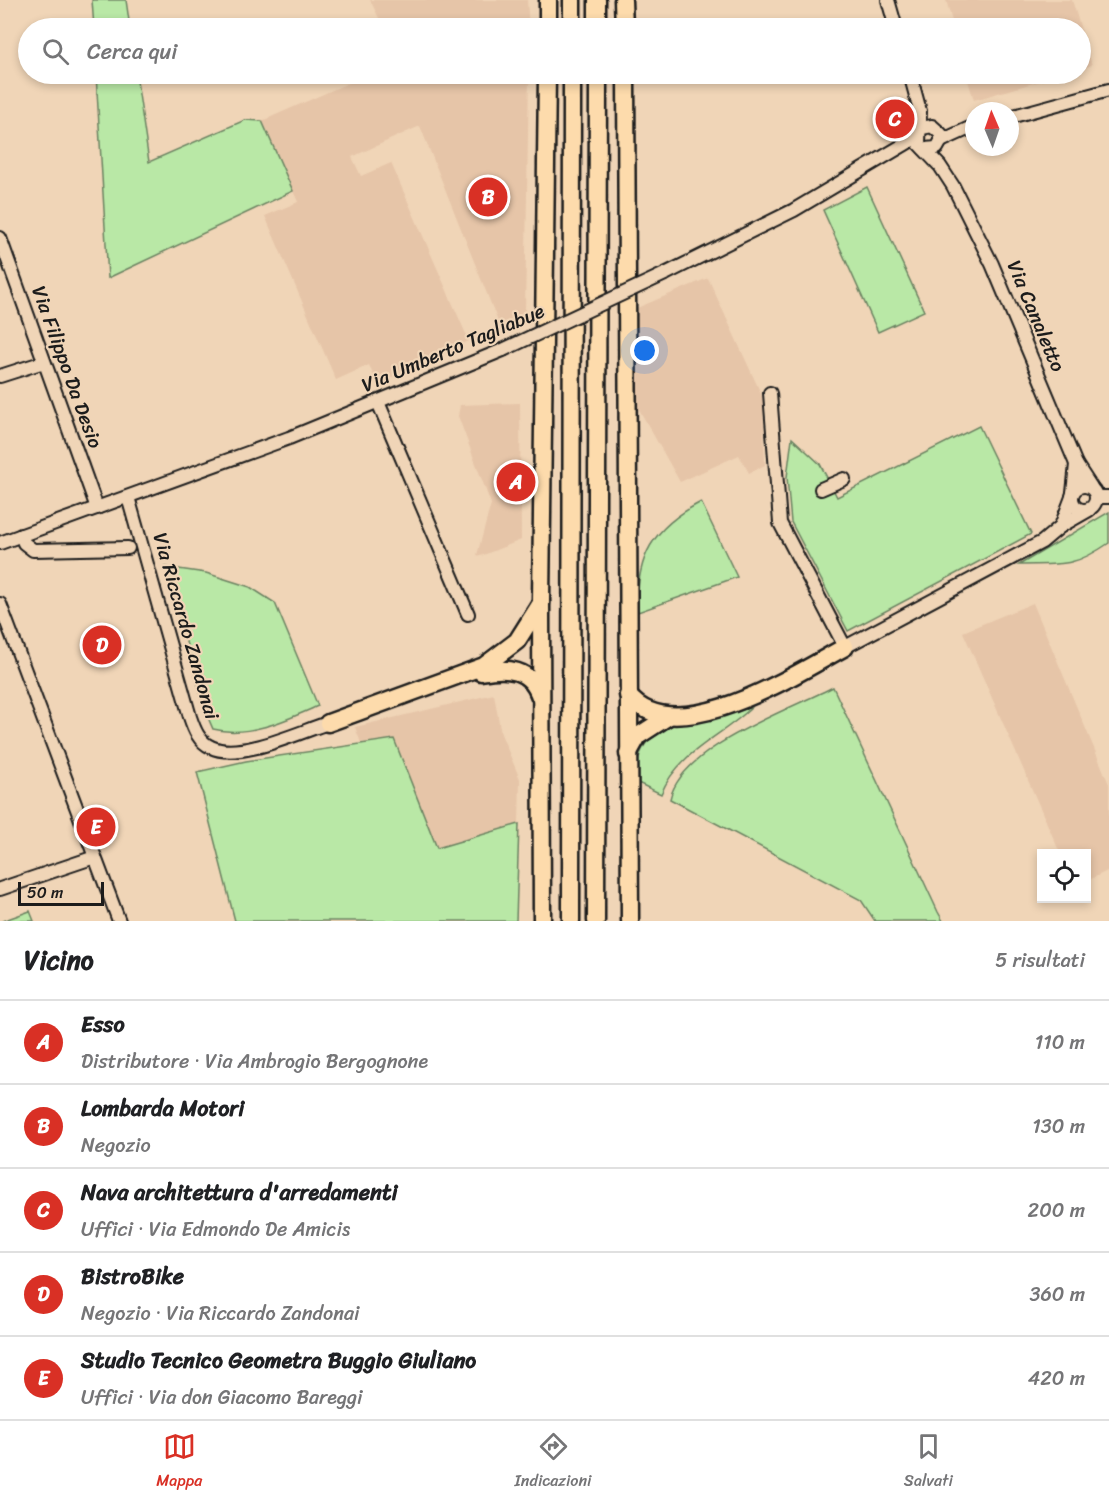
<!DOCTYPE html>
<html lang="it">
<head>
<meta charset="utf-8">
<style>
	:root { --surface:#fff; --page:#f6f6f6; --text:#202124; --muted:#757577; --line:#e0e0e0; --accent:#d93025 }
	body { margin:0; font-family:Sriracha,sans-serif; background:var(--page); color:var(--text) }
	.controls { position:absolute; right:18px; bottom:18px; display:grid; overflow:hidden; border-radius:0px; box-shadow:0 3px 9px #0003 }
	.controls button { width:54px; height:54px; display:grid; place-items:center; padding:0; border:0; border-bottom:2px solid var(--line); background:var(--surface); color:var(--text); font:30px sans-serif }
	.compass { position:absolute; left:965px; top:102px; width:54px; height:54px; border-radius:50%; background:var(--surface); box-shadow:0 3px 9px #0003; rotate:358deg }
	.scale { position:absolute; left:18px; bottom:15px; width:86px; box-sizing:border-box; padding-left:6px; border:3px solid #1c1c1c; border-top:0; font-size:16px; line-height:21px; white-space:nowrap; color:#1c1c1c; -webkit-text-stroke:4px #f0d5b7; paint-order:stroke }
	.you { position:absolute; left:645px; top:351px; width:21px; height:21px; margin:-15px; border:4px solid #fff; border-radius:50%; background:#1a73e8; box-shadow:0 0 0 9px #1a73e833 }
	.badge { display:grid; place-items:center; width:39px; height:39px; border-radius:50%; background:var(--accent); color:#fff; font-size:20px; font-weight:700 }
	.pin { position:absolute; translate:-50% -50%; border:3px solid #fff; box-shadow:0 2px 6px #0006 }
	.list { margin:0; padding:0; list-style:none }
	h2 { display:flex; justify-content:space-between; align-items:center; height:78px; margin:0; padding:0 24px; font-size:26px }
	h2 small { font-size:20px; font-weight:400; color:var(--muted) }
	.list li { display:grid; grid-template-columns:39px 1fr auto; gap:18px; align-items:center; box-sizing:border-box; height:84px; padding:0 24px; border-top:2px solid var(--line) }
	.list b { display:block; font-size:22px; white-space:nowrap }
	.list p { margin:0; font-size:20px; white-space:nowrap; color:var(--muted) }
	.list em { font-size:20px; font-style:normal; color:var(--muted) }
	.icon { flex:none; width:33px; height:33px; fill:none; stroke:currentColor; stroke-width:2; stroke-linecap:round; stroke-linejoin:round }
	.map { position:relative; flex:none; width:1109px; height:921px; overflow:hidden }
	.search { position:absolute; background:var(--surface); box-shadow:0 3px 9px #0003; left:18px; right:18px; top:18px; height:66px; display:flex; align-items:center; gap:15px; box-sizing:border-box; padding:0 21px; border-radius:33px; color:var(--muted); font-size:22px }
	.sheet { height:498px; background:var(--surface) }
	nav { display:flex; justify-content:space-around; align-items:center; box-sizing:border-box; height:84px; border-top:2px solid var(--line); background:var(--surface); font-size:16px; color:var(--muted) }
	nav a { display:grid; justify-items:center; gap:3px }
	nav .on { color:var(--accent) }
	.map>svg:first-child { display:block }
</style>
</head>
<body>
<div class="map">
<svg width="1109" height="921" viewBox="0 0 1109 921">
	<rect width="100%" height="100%" fill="#f0d5b7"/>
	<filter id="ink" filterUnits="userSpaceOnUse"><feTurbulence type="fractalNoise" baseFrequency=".0167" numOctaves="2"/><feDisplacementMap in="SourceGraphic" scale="12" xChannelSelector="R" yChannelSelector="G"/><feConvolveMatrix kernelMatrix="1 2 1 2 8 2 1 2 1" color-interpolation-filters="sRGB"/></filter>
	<g filter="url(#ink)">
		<g fill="#e6c5a8">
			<polygon points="370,0 527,0 529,28 384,28"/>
			<polygon points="946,0 1072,0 1092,65 1081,69 1080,28 954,28"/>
			<polygon points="369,74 529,74 525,314 499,324 420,126 352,157 361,176 391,163 469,341 377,384 369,365 336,380 265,216 298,202 262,121"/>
			<polygon points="966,74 1064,74 974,100"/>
			<polygon points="708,278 763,398 765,465 749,473 739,455 680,482 636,404 637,308"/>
			<polygon points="520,403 521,540 481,556 477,555 491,504 458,416 460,405"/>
			<polygon points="1033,603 1109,784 1109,870 1087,881 1086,854 1060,853 963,632"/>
			<polygon points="494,694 501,734 520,779 519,824 437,848 394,740 361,743 355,727"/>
		</g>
		<g fill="#b9e8a6" stroke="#6a8261" stroke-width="1.5">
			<polygon points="92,0 126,0 130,28 94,28"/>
			<polygon points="96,74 136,74 149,162 245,120 262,121 293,191 108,278"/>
			<polygon points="867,187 924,311 878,332 823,210"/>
			<polygon points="979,426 1031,534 848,631 791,522 787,477 792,438 820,464 837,497"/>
			<path d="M701,502L737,577L638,612C635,557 653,527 701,502Z"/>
			<path d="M1109,512V543C1073,568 1061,564 1019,565Z"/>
			<path d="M165,567L206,573L250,587L275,603L318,706C286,720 249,738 213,729L206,713Z"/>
			<path d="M833,687L938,912L943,921H875L861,900L670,799C681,747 789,710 833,687Z"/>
			<path d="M751,708C721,737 678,752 661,794L636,782C636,772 637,760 642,750C655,719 721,714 751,708Z"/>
			<polygon points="394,739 437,848 519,824 516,921 235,921 197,772 246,761"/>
			<polygon points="30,911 34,921 2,921"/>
		</g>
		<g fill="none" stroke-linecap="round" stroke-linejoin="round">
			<defs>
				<g id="minor">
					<polyline points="888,0 896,28"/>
					<polyline points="910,74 920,111 919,144 940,166 953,186 992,264 1076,464"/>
					<polyline points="1010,117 1109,90"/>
					<polyline points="918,133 922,128 932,126 941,134 941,141 937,148 924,149"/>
					<polyline points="941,141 974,126"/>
					<polyline points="0,238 97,508"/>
					<polyline points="667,273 794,210 917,137"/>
					<polyline points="0,376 44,362"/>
					<polyline points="770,393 780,523 845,647 1042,542 1061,526"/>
					<polyline points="378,402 468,614"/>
					<circle cx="1084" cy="498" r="12"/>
					<polyline points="821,489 844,479"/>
					<polyline points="1073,493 1076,464 1091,487"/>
					<path d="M128,497L190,717C194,729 199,742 211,747C239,761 299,732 328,723"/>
					<polyline points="1072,497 1061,526 1089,510"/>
					<polyline points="1097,497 1109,497"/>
					<polyline points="21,535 24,543 33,550 128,548"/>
					<polyline points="0,543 289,438 503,350"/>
					<polyline points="0,604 119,921"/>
					<polyline points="0,889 95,857"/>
				</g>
				<g id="highway">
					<polyline points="597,0 597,28"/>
					<polyline points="623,0 624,28"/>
					<polyline points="548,28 548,0"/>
					<polyline points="572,28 572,0"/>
					<polyline points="626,74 630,921"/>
					<path d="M481,672C507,667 531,668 540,697"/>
					<path d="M628,695C674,753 797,673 845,647"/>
					<polyline points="328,723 484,666 517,641 541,603"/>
					<polyline points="628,754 638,736 669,716"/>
					<polyline points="542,921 541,602 547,74"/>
					<polyline points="571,921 572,74"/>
					<polyline points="596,921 598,74"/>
				</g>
			</defs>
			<use href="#minor" stroke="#1c1c1c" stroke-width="16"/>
			<use href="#highway" stroke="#1c1c1c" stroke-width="21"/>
			<use href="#minor" stroke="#f0d5b7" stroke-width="12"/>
			<use href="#highway" stroke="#fddbac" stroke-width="16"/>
			<defs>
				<polyline id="minor-bridge" points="503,350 667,273"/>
			</defs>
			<use href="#minor-bridge" stroke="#1c1c1c" stroke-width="16" stroke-linecap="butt"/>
			<use href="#minor-bridge" stroke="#f0d5b7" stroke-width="12"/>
		</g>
	</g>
	<g text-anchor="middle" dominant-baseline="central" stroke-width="4.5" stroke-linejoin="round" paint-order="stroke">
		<g font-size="20" fill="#1c1c1c" stroke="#f0d5b7">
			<text transform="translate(1036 316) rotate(67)">Via Canaletto</text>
			<text transform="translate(453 348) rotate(-23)">Via Umberto Tagliabue</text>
			<text transform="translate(67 367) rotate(70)">Via Filippo Da Desio</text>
			<text transform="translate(186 626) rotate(74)">Via Riccardo Zandonai</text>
		</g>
	</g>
</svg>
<div class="controls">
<button><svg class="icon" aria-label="locate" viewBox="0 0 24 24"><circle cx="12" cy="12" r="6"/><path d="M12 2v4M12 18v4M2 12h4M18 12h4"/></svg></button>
</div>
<svg class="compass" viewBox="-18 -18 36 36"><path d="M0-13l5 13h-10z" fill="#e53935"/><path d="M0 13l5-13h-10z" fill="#757577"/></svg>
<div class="scale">50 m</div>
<div class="you"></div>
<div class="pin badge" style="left:516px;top:482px">A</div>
<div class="pin badge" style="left:488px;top:197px">B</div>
<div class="pin badge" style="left:895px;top:119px">C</div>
<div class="pin badge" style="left:102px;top:645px">D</div>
<div class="pin badge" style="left:96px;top:827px">E</div>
<div class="search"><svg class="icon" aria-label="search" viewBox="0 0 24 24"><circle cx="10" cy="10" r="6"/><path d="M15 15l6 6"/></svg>Cerca qui</div>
</div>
<section class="sheet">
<h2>Vicino<small>5 risultati</small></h2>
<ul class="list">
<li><span class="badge">A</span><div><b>Esso</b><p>Distributore · Via Ambrogio Bergognone</p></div><em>110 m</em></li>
<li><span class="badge">B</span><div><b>Lombarda Motori</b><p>Negozio</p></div><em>130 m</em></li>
<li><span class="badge">C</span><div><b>Nava architettura d'arredamenti</b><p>Uffici · Via Edmondo De Amicis</p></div><em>200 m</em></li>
<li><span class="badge">D</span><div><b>BistroBike</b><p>Negozio · Via Riccardo Zandonai</p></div><em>360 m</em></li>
<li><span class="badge">E</span><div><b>Studio Tecnico Geometra Buggio Giuliano</b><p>Uffici · Via don Giacomo Bareggi</p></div><em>420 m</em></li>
</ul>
</section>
<nav>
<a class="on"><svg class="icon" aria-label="map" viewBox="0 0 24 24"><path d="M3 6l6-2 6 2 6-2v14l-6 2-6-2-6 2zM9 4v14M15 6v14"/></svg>Mappa</a>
<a><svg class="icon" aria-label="directions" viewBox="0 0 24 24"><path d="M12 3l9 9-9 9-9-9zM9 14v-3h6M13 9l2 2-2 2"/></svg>Indicazioni</a>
<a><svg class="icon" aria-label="saved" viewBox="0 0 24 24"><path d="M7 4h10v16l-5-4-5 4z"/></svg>Salvati</a>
</nav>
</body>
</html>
